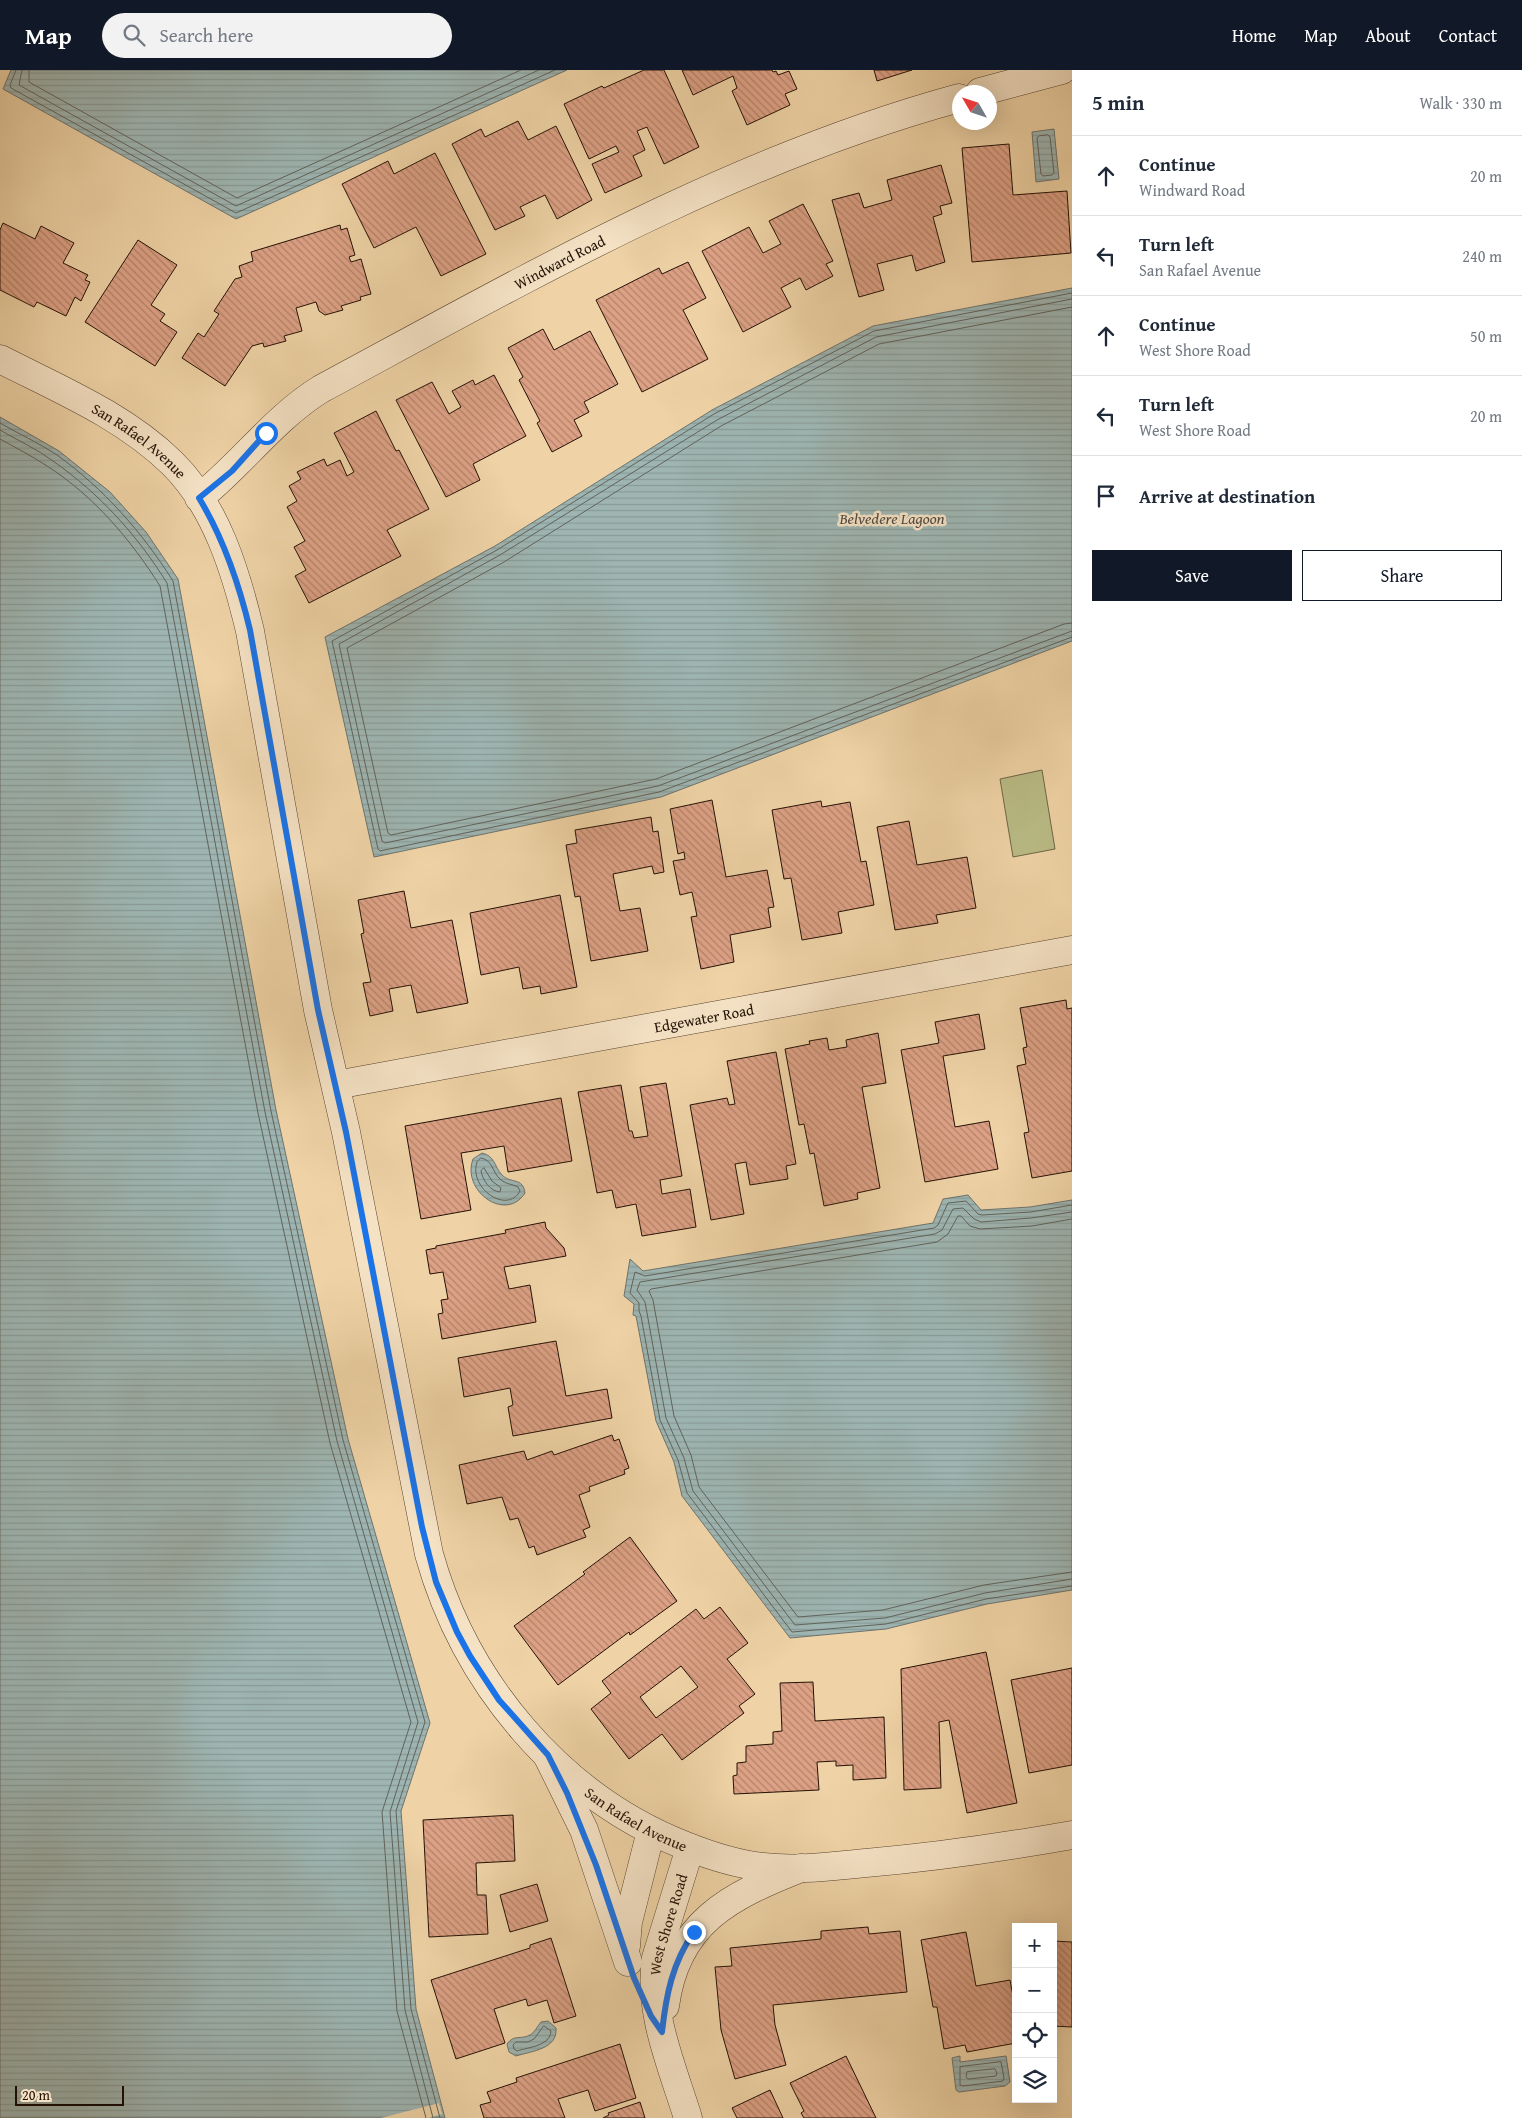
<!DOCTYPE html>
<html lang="en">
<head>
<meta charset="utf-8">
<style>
	:root { --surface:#fff; --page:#f2f2f3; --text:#1f2937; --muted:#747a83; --line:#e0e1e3; --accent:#111827 }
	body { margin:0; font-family:"Gentium Book Plus",serif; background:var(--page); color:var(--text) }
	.controls { position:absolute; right:15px; bottom:15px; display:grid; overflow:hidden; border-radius:0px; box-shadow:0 5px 20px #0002 }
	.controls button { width:45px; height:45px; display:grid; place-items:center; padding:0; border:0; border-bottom:1px solid var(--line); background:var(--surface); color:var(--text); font:25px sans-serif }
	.compass { position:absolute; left:952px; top:15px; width:45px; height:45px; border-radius:50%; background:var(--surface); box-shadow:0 5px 20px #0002; rotate:309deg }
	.scale { position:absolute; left:15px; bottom:12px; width:109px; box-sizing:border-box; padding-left:5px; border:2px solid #241105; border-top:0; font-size:14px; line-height:18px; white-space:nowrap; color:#241105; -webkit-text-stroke:4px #f5e2c5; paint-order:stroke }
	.stop { position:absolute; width:15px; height:15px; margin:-11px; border:4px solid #1a73e8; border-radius:50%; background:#fff }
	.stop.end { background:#1a73e8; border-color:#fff; box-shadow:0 1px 5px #0008 }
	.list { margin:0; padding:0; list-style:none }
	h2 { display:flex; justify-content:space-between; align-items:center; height:65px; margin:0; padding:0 20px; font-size:21px }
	h2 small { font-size:16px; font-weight:400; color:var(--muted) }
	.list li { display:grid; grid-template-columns:32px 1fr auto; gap:15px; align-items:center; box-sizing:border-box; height:80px; padding:0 20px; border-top:1px solid var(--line) }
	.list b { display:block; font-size:19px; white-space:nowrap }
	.list p { margin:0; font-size:16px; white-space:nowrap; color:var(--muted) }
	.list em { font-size:16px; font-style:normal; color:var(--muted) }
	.actions { display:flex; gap:10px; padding:15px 20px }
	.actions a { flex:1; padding:11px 0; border:1px solid var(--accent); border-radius:0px; text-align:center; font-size:18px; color:var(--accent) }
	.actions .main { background:var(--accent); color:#fff }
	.icon { flex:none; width:28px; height:28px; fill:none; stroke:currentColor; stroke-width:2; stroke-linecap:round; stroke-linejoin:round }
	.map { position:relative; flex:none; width:1072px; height:2048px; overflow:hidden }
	header { display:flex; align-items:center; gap:30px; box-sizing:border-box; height:70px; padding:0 25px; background:var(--accent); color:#fff }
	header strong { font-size:24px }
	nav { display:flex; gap:28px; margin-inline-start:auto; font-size:18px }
	.search { width:350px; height:45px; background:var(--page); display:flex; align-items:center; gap:12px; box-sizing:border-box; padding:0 18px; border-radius:28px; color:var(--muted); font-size:19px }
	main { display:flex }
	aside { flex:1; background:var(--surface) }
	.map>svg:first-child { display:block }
</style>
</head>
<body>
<header>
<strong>Map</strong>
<div class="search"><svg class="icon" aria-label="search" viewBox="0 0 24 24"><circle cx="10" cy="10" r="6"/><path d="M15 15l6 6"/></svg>Search here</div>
<nav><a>Home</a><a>Map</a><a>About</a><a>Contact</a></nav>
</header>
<main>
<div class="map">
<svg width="1072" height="2048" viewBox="0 0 1072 2048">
	<defs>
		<pattern id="water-rules" width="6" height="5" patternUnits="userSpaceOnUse" patternTransform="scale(1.25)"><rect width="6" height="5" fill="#9eb5b2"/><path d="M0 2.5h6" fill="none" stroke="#889b98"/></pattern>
		<pattern id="building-back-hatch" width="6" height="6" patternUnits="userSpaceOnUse" patternTransform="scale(1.25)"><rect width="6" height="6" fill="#dda185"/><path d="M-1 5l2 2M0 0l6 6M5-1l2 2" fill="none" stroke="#b3826b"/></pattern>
	</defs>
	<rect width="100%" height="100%" fill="#efd3a6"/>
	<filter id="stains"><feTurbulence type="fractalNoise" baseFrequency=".004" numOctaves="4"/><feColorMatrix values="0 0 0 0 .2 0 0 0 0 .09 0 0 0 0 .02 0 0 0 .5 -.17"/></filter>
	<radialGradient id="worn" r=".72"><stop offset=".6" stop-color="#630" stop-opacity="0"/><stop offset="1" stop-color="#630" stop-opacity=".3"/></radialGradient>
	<polygon fill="#babc86" stroke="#6f6646" points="1042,700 1055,779 1013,787 1000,709"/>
	<g fill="url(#water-rules)" stroke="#6d736d">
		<polygon points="11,0 567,0 236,149 3,19"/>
		<polygon points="1054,59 1059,109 1036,112 1032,62"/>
		<polygon points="1072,218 1072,571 661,727 374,787 325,567 495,476 712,340 873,256"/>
		<polygon points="0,347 59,381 110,422 146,462 178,509 276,1040 348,1369 430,1653 401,1741 416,1939 445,2048 0,2048"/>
		<path d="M482,1083C495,1086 494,1096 502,1105C511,1114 523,1107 525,1123C506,1153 461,1121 473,1089Z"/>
		<polygon points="968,1125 981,1140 1030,1137 1072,1130 1072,1520 987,1534 886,1559 790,1568 682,1426 674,1392 656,1351 636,1246 633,1245 634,1234 624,1226 630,1189 643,1201 933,1153 943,1129"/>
		<path d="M548,1951L556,1958C558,1979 532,1981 516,1986L509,1982L507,1974C514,1964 521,1970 530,1965C534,1963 537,1957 541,1952Z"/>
		<polygon points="960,1986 960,1992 1006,1986 1010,2012 1005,2016 959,2022 956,2020 952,1988"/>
	</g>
	<polygon fill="#efd3a6" points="439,2033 442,2044 429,2048 381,2048"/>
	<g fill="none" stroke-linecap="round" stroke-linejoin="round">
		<g stroke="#61635c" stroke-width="1">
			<polyline points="16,0 10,15 11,18 236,143 555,0"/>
			<polyline points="22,0 19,15 236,136 539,0"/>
			<polyline points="29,0 29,12 237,128 521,0"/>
			<polygon points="1048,65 1050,67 1054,103 1052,105 1043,106 1041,104 1037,68 1039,66"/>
			<polyline points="1072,223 874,261 714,344 497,480 332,571 378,779 380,781 659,722 1072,567"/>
			<polyline points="1072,229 876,267 717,350 500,485 339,574 382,771 385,773 658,716 1072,561"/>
			<polyline points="1072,237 879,274 721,356 504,492 347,578 388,763 391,765 656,709 1064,554 1072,553"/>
			<path d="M0,353C19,364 39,373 57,385C104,419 142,462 173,511L271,1041L343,1370L425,1652L396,1741L411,1939L440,2048"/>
			<path d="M0,360C17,370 37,379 53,391C100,424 137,465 167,513L265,1042L337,1371L418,1652L390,1742L405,1940L433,2048"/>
			<path d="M0,369C16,378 32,386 47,396C94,426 131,470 160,516L258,1043L330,1373L411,1652L382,1742L397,1941L426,2048"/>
			<path d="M481,1088C493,1090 492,1102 500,1109C505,1114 512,1114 518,1117L520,1121C507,1145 468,1118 477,1092Z"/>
			<path d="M484,1098L492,1111L501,1118L500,1122C490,1121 483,1111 481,1101Z"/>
			<polyline points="1072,1135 1031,1142 982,1145 978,1144 966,1131 948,1133 938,1155 934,1158 645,1206 635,1202 630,1223 639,1233 639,1241 641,1246 660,1350 678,1390 687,1423 792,1562 886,1554 986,1529 1072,1516"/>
			<polyline points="1072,1142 1031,1148 981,1152 974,1149 963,1138 953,1139 942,1160 935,1164 640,1212 637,1220 645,1232 666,1348 684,1388 693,1421 795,1555 885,1548 985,1523 1072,1509"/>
			<polyline points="1072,1149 1032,1156 980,1159 970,1156 961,1146 958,1146 948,1164 937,1172 651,1219 649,1221 653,1230 674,1346 691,1385 699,1417 798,1547 883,1540 984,1515 1072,1502"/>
			<path d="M544,1956L551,1961C550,1976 529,1977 517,1981L514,1979L513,1975L516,1972H528L534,1969Z"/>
			<polygon points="1001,1992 1004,2008 1003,2011 963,2016 960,2015 960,1997"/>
			<polygon points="995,1999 997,2003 996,2006 968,2009 966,2007 967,2002"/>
		</g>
	</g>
	<g fill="url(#building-back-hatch)" stroke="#241105" fill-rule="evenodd">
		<polygon points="644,0 664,0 699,77 664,94 647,57 637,61 645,80 633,86 642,106 605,123 592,94 619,82 616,76 589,89 564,34 602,16 604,18"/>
		<polygon points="682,0 772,0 773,2 776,1 778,5 789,1 797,19 785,24 790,35 747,55 732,21 737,18 733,6 693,25"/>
		<polygon points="874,0 912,0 877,11"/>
		<polygon points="518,51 528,70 556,56 592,130 557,149 545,125 520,137 525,146 495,160 452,74 481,59 485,67"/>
		<polygon points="1009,74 1013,125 1067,121 1071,183 972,192 962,78"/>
		<polygon points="435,83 486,184 441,206 416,157 374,178 342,114 388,91 394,104"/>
		<polygon points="941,95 952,133 940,136 942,144 933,147 945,192 916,201 912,185 877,194 884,220 859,227 832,130 859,123 864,138 892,130 887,110"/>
		<polygon points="803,134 833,191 826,194 833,206 806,220 800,208 781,218 791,237 743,262 702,181 749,157 763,183 781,174 769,151"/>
		<polygon points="3,153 35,169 41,156 74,173 63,193 88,205 85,210 90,212 81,231 75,227 66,246 37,232 34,237 0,220 0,160"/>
		<polygon points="340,155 341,160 347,158 355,185 349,187 351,192 361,189 371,224 360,227 361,230 341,236 343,240 325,245 319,241 316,232 296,238 302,261 284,266 286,271 264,277 263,273 252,276 225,316 182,288 198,263 204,267 219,244 214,241 235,209 242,207 239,196 253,191 251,182"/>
		<polygon points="138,170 177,195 151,235 165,244 160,251 177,262 155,296 85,252"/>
		<polygon points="688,192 706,228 683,240 708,289 642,322 596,230 659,198 662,204"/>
		<polygon points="543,259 554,280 590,261 618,314 584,332 589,342 574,350 582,366 552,382 537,353 540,351 519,310 523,307 508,278"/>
		<polygon points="494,305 526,366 473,394 480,410 446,427 396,330 432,312 449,344 461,337 452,321 473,310 475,315"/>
		<polygon points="376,341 396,381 399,380 429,439 387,460 401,486 309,533 295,506 306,500 294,477 305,471 287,437 297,431 289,416 301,409 297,402 324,389 327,396 340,390 347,406 354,402 334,363"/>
		<polygon points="712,730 726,807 767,800 774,837 768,838 771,857 730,865 734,892 701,899 691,847 697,846 692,822 680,825 673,791 685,789 684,782 678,784 670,739"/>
		<polygon points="821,731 822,737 850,732 861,792 866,791 874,835 838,842 842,863 802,870 791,808 784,809 772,740"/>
		<polygon points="651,747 653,762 658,761 664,802 654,804 652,796 613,804 620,841 640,838 648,881 591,891 580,826 575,827 566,775 577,773 575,760"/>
		<polygon points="909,751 917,795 967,787 976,838 936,845 938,853 895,860 877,757"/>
		<polygon points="404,821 411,858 452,850 468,933 417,943 411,915 389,919 393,941 370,946 363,913 371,912 361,864 364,863 358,830"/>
		<polygon points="560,825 577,917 541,924 540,916 523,919 519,897 481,905 470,843"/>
		<polygon points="1066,930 1067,939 1072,938 1072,1101 1032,1108 1024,1063 1029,1062 1017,996 1026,994 1023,978 1027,977 1020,938"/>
		<polygon points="979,944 985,979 943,986 955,1057 989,1051 998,1099 925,1112 901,980 939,973 935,952"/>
		<polygon points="878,963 886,1013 862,1017 880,1118 857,1123 858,1129 824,1136 814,1083 810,1084 804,1054 799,1055 785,979 810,974 809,971 827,968 829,980 847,977 846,970"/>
		<polygon points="776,982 796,1094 786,1096 788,1109 750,1115 746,1092 735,1094 744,1144 711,1150 690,1035 727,1028 729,1035 735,1034 727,991"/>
		<polygon points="666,1013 682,1106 660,1110 662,1124 690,1119 696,1157 642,1166 636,1134 616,1138 612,1120 597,1123 578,1022 621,1015 629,1061 632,1061 634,1068 648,1066 640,1017"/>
		<polygon points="561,1028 572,1091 508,1102 504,1076 461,1083 471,1140 421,1149 405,1056"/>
		<polygon points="545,1152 546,1158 564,1178 566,1186 504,1197 509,1219 530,1215 536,1252 442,1269 438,1244 443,1243 441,1230 448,1229 443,1202 430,1204 426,1180 436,1178 436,1176 506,1163 505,1160"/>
		<polygon points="556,1271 566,1326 607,1319 612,1348 513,1366 508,1337 513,1335 510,1318 464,1327 458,1288"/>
		<polygon points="612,1365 614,1371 619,1369 629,1398 624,1400 625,1404 589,1417 590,1421 579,1425 590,1457 583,1460 586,1467 537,1485 534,1476 529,1478 518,1448 510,1450 502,1427 467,1434 459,1395 524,1381 527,1390 552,1381 554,1385"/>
		<polygon points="630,1467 677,1531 630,1565 629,1562 558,1615 514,1556 585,1504 583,1502"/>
		<path d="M720,1537L748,1573L727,1589L755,1624L739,1636L744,1643L682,1690L662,1664L629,1689L591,1639L611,1623L602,1611L696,1539L704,1549ZM681,1596L698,1617L656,1648L640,1627Z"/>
		<polygon points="986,1582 1017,1733 967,1743 949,1650 939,1652 941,1718 904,1720 901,1599"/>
		<polygon points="1072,1598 1072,1695 1029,1703 1011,1610"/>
		<polygon points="813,1612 815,1651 884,1647 886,1708 853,1710 853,1695 836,1696 836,1691 817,1692 819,1720 734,1724 733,1706 737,1705 737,1693 746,1692 746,1676 773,1674 773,1662 782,1661 780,1613"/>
		<polygon points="513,1745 515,1791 476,1793 477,1825 486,1825 488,1864 429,1867 423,1750"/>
		<polygon points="537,1814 548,1851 510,1862 500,1825"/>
		<polygon points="868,1857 869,1864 900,1861 907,1922 773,1935 775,1955 786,1995 735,2009 721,1960 715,1897 732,1896 730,1878 821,1869 821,1861"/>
		<polygon points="966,1862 976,1916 1010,1910 1016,1943 1016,1973 967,1982 965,1975 944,1979 937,1937 933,1937 921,1870"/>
		<polygon points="551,1868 576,1946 554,1953 547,1930 528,1936 526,1929 494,1939 505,1973 456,1989 431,1910 530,1878 530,1875"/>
		<polygon points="1053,1871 1072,1872 1072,1957 1053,1956"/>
		<polygon points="620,1974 636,2028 595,2041 588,2020 558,2029 565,2048 484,2048 480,2035 491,2032 487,2022 517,2012 516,2008"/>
		<polygon points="846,1986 876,2048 804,2048 801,2043 804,2041 790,2013"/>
		<polygon points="770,2020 783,2048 737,2048 732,2038"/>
		<polygon points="640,2032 645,2048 603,2048 609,2045 608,2043"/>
	</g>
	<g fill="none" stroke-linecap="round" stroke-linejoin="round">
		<defs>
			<g id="minor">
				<polyline points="980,22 1062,0"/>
				<path id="s1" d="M199,428C242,394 274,348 321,319C527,208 732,90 959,28"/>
				<path id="s2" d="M336,1015L1072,880"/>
				<polyline points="548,1687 584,1760 628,1892"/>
				<polyline points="626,1876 628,1852 651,1761"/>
				<path d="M665,1936C676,1852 730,1826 801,1798"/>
				<path id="s3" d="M688,2048C672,1996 648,1943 656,1888L690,1778"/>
			</g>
			<g id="tertiary">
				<path id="s4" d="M0,289C59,319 124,346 172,393C216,436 236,502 250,561L318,940L346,1062L429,1484C465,1613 560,1727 686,1776C711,1786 736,1794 763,1797C797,1801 832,1796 866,1793C935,1787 1004,1777 1072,1765"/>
			</g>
		</defs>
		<use href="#minor" stroke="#57422d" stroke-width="29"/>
		<use href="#tertiary" stroke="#57422d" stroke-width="29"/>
		<use href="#minor" stroke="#f5e2c5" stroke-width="28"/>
		<use href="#tertiary" stroke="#f5e2c5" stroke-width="28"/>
	</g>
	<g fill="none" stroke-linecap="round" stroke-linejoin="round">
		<path stroke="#1a73e8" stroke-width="6" d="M266,363L232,401L199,428C224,469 239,514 250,560L318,940L346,1062L422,1457L436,1512L457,1562L470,1586L499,1630L548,1685L567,1723L596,1795L634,1908L651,1946L662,1962C666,1926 672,1893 694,1862"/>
	</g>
	<g text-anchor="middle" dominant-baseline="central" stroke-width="5" stroke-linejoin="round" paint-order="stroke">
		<g font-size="15" fill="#241105" stroke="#f5e2c5">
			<text stroke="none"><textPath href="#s1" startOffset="434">Windward Road</textPath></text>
			<text stroke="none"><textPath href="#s4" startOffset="162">San Rafael Avenue</textPath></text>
			<text stroke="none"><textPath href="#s2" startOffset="374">Edgewater Road</textPath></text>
			<text stroke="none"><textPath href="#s4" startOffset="1676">San Rafael Avenue</textPath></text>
			<text stroke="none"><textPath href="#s3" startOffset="200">West Shore Road</textPath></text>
		</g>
		<g font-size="16" font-style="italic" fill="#4f4a42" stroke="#f5e2c5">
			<text x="892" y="448">Belvedere Lagoon</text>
		</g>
	</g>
	<rect width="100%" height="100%" filter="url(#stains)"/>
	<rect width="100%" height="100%" fill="url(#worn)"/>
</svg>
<div class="controls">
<button>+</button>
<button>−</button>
<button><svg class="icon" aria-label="locate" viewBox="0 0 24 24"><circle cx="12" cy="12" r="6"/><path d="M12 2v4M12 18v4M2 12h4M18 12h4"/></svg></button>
<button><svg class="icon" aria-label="layers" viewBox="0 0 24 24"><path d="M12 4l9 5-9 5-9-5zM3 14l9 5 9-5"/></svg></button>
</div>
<svg class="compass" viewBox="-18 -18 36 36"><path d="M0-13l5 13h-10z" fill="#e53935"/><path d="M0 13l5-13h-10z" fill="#747a83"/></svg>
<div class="scale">20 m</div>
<div class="stop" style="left:266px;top:363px"></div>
<div class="stop end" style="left:694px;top:1862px"></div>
</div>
<aside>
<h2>5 min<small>Walk · 330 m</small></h2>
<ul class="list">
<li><svg class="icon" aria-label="ahead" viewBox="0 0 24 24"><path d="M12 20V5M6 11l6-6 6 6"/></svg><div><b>Continue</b><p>Windward Road</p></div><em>20 m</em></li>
<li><svg class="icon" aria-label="left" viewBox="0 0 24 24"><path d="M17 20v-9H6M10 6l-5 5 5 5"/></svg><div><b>Turn left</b><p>San Rafael Avenue</p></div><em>240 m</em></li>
<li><svg class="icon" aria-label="ahead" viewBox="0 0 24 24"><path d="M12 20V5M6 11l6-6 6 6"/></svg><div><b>Continue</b><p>West Shore Road</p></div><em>50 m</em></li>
<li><svg class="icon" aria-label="left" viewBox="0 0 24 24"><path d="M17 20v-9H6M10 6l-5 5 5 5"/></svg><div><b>Turn left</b><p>West Shore Road</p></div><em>20 m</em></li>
<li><svg class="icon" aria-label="arrive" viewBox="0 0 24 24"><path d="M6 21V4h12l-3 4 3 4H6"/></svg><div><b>Arrive at destination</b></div></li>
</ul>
<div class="actions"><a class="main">Save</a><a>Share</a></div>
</aside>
</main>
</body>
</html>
